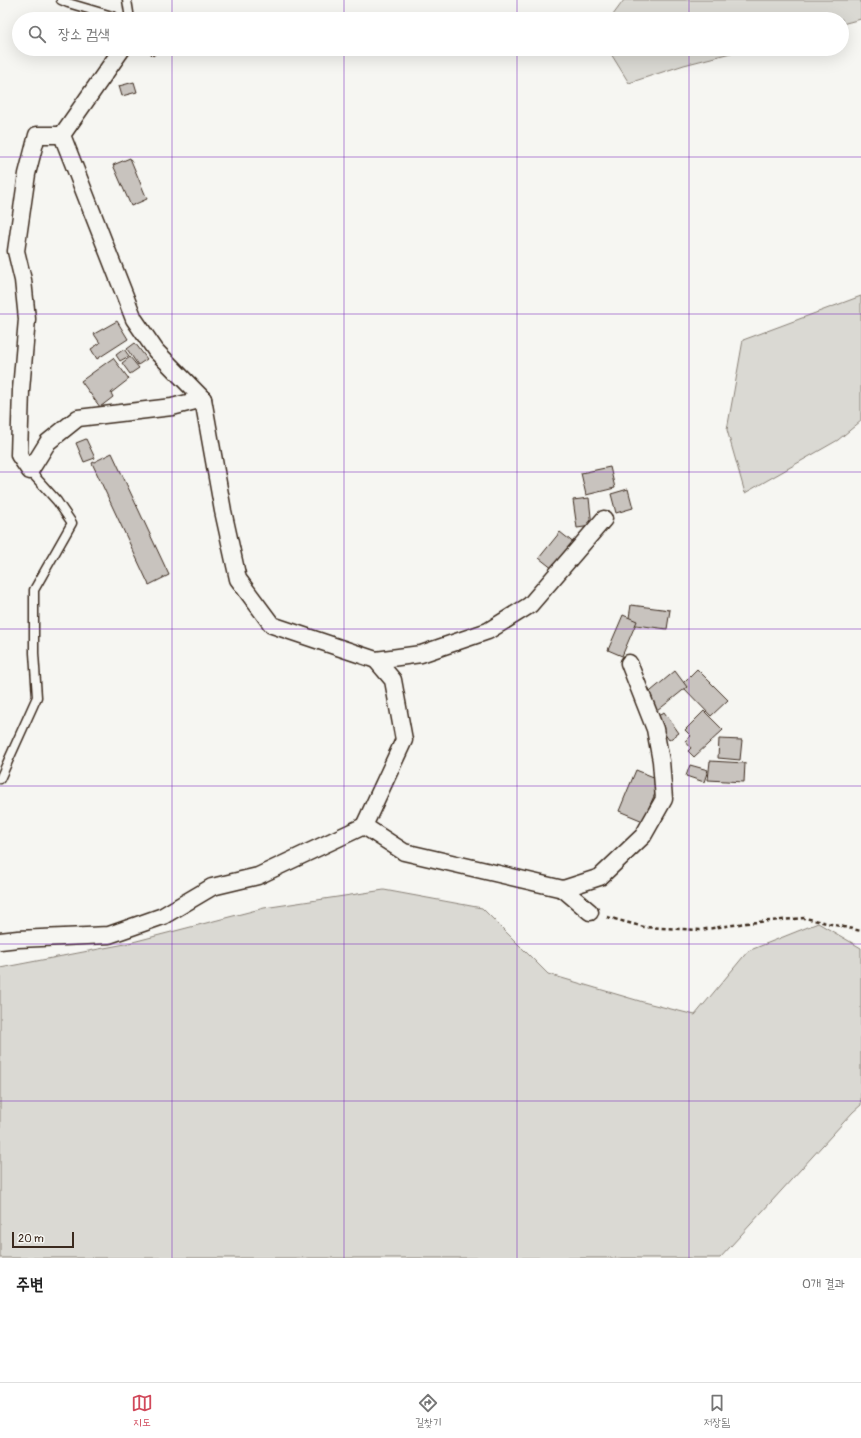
<!DOCTYPE html>
<html lang="ko">
<head>
<meta charset="utf-8">
<style>
	:root { --surface:#fff; --page:#f6f6f6; --text:#222; --muted:#767676; --line:#e0e0e0; --accent:#d1495b }
	body { margin:0; font-family:Pangolin,"Poor Story",sans-serif; background:var(--page); color:var(--text) }
	.scale { position:absolute; left:12px; bottom:10px; width:62px; box-sizing:border-box; padding-left:4px; border:2px solid #3b2a1e; border-top:0; font-size:11px; line-height:14px; white-space:nowrap; color:#3b2a1e; -webkit-text-stroke:3px #f6f6f2; paint-order:stroke }
	.list { margin:0; padding:0; list-style:none }
	h2 { display:flex; justify-content:space-between; align-items:center; height:52px; margin:0; padding:0 16px; font-size:17px }
	h2 small { font-size:13px; font-weight:400; color:var(--muted) }
	.icon { flex:none; width:22px; height:22px; fill:none; stroke:currentColor; stroke-width:2; stroke-linecap:round; stroke-linejoin:round }
	.map { position:relative; flex:none; width:861px; height:1258px; overflow:hidden }
	.search { position:absolute; background:var(--surface); box-shadow:0 4px 16px #0002; left:12px; right:12px; top:12px; height:44px; display:flex; align-items:center; gap:10px; box-sizing:border-box; padding:0 14px; border-radius:22px; color:var(--muted); font-size:15px }
	.sheet { height:124px; background:var(--surface) }
	nav { display:flex; justify-content:space-around; align-items:center; box-sizing:border-box; height:56px; border-top:1px solid var(--line); background:var(--surface); font-size:11px; color:var(--muted) }
	nav a { display:grid; justify-items:center; gap:2px }
	nav .on { color:var(--accent) }
	.map>svg:first-child { display:block }
</style>
</head>
<body>
<div class="map">
<svg width="861" height="1258" viewBox="0 0 861 1258">
	<rect width="100%" height="100%" fill="#f6f6f2"/>
	<filter id="ink" filterUnits="userSpaceOnUse"><feTurbulence type="fractalNoise" baseFrequency=".025" numOctaves="2"/><feDisplacementMap in="SourceGraphic" scale="8" xChannelSelector="R" yChannelSelector="G"/><feConvolveMatrix kernelMatrix="1 2 1 2 8 2 1 2 1" color-interpolation-filters="sRGB"/></filter>
	<g filter="url(#ink)">
		<g fill="#dad9d3" stroke="#8a8278">
			<polygon points="624,0 861,0 861,19 842,24 842,19 610,19"/>
			<polygon points="608,49 746,49 684,65 629,83"/>
			<polygon points="861,296 861,421 838,440 745,493 727,430 743,340"/>
			<polygon points="384,890 482,908 548,974 643,1002 695,1015 748,951 818,923 861,948 861,1105 853,1112 720,1258 0,1258 0,968 125,944 264,908"/>
		</g>
		<g fill="#c8c3be" stroke="#3b2a1e">
			<polygon points="146,49 161,49 153,56"/>
			<polygon points="134,82 137,92 122,96 119,86"/>
			<polygon points="130,158 147,199 131,206 113,165"/>
			<polygon points="117,321 128,339 97,359 91,349 100,343 94,334"/>
			<polygon points="135,343 147,359 138,365 127,349"/>
			<polygon points="124,349 129,356 120,361 116,355"/>
			<polygon points="130,357 139,368 130,374 122,363"/>
			<polygon points="113,358 129,379 111,393 113,397 100,407 81,381"/>
			<polygon points="86,439 95,458 84,462 76,443"/>
			<polygon points="112,453 169,575 149,585 92,463"/>
			<polygon points="610,467 615,488 586,495 581,473"/>
			<polygon points="628,489 633,508 616,513 611,494"/>
			<polygon points="589,498 592,526 577,528 573,500"/>
			<polygon points="560,532 575,544 553,569 539,558"/>
			<polygon points="631,605 670,610 667,629 628,624"/>
			<polygon points="623,615 637,621 622,656 608,650"/>
			<polygon points="697,669 728,700 711,716 681,685"/>
			<polygon points="675,671 687,687 657,711 645,696"/>
			<polygon points="704,711 723,730 694,757 688,751 691,748 685,741 691,736 685,730"/>
			<polygon points="664,712 679,733 669,740 654,719"/>
			<polygon points="719,739 742,740 740,760 718,758"/>
			<polygon points="710,761 745,763 744,782 708,780"/>
			<polygon points="690,765 708,770 704,782 686,776"/>
			<polygon points="636,770 661,780 643,821 619,811"/>
		</g>
		<g fill="none" stroke-linecap="round" stroke-linejoin="round">
			<defs>
				<g id="lane">
					<polyline points="61,0 68,3 112,16 115,19"/>
					<polyline points="127,0 130,19"/>
					<polyline points="0,779 37,697 34,653 34,590 72,523 57,501 30,471"/>
				</g>
				<g id="street">
					<polyline points="122,49 62,135 134,319 156,351 203,399 223,511 238,579 272,625 376,660"/>
					<polyline points="62,135 37,135 27,174 16,251 23,280 27,319 21,390 19,455 30,471 48,442 78,418 172,407 203,399"/>
					<polyline points="364,826 404,740 393,680 376,660 421,654 488,631 530,605 604,519"/>
					<polyline points="590,912 563,889 600,877 643,836 664,799 661,761 655,729 629,663"/>
					<polyline points="0,941 18,939 109,935 163,916 212,887 258,876 364,826 404,852 563,889"/>
				</g>
			</defs>
			<use href="#lane" stroke="#3b2a1e" stroke-width="11"/>
			<use href="#street" stroke="#3b2a1e" stroke-width="19"/>
			<polyline stroke="#3b2a1e" stroke-width="2.5" stroke-dasharray="4 3" stroke-linecap="butt" points="607,917 644,927 700,930 746,923 805,918 861,931"/>
			<use href="#lane" stroke="#f6f6f2" stroke-width="8"/>
			<use href="#street" stroke="#f6f6f2" stroke-width="16"/>
		</g>
	</g>
	<path fill="none" stroke="#7b2cbf" stroke-width="1" stroke-opacity="0.55" d="M172,0V19M344,0V19M517,0V19M689,0V19M172,49V1258M344,49V1258M517,49V1258M689,49V1258M0,157H861M0,314H861M0,472H861M0,629H861M0,786H861M0,944H861M0,1101H861"/>
</svg>
<div class="scale">20 m</div>
<div class="search"><svg class="icon" aria-label="search" viewBox="0 0 24 24"><circle cx="10" cy="10" r="6"/><path d="M15 15l6 6"/></svg>장소 검색</div>
</div>
<section class="sheet">
<h2>주변<small>0개 결과</small></h2>
<ul class="list">
</ul>
</section>
<nav>
<a class="on"><svg class="icon" aria-label="map" viewBox="0 0 24 24"><path d="M3 6l6-2 6 2 6-2v14l-6 2-6-2-6 2zM9 4v14M15 6v14"/></svg>지도</a>
<a><svg class="icon" aria-label="directions" viewBox="0 0 24 24"><path d="M12 3l9 9-9 9-9-9zM9 14v-3h6M13 9l2 2-2 2"/></svg>길찾기</a>
<a><svg class="icon" aria-label="saved" viewBox="0 0 24 24"><path d="M7 4h10v16l-5-4-5 4z"/></svg>저장됨</a>
</nav>
</body>
</html>
